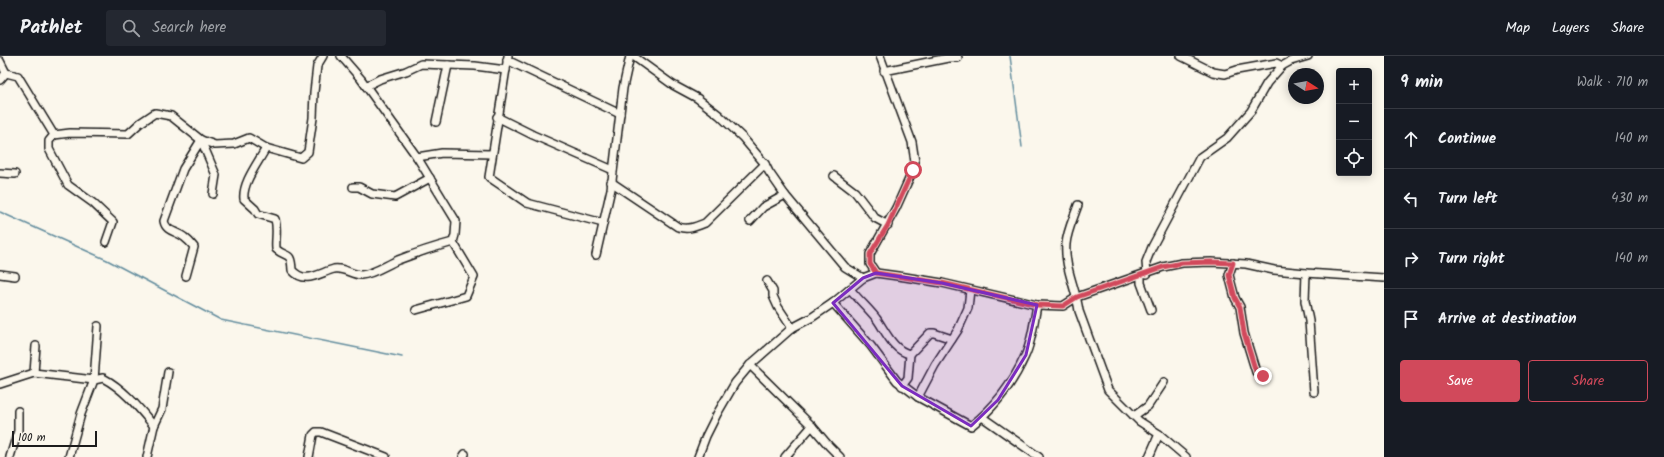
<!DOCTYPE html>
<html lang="en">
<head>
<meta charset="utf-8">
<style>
	:root { --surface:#171b24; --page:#242831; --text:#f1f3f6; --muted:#9ea1a6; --line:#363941; --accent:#d1495b }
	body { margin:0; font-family:Kalam,sans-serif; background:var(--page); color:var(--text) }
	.controls { position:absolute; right:12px; top:12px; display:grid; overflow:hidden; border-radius:4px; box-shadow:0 2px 10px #0003 }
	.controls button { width:36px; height:36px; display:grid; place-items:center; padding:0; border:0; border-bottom:1px solid var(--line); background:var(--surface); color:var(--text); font:20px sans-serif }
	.compass { position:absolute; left:1288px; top:12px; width:36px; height:36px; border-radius:50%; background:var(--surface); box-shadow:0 2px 10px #0003; rotate:101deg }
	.scale { position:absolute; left:12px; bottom:10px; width:85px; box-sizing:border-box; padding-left:4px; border:2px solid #1c1c1c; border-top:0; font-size:11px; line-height:14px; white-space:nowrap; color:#1c1c1c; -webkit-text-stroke:3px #fbf7ec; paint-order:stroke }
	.stop { position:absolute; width:12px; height:12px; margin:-9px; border:3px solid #d1495b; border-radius:50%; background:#fff }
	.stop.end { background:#d1495b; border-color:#fff; box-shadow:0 1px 4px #0008 }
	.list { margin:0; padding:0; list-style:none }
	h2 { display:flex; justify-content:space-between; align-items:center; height:52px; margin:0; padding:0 16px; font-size:17px }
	h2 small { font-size:13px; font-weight:400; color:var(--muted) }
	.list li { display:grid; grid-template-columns:26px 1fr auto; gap:12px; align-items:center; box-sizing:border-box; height:60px; padding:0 16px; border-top:1px solid var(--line) }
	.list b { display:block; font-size:15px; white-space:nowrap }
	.list em { font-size:13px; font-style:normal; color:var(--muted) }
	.actions { display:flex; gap:8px; padding:12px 16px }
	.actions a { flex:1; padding:9px 0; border:1px solid var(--accent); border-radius:4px; text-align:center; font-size:14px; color:var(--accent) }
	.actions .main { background:var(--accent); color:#fff }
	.icon { flex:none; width:22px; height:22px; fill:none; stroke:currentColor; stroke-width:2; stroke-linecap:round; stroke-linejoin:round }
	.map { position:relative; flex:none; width:1384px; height:401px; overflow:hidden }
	header { display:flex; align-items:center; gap:24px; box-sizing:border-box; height:56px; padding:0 20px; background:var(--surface); border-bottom:1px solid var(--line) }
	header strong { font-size:19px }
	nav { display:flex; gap:22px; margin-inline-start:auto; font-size:14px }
	.search { width:280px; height:36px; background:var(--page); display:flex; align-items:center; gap:10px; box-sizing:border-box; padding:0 14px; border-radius:4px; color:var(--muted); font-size:15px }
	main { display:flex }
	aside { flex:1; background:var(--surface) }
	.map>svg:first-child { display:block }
</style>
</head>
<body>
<header>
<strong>Pathlet</strong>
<div class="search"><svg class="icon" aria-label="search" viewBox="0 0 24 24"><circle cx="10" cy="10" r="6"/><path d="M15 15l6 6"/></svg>Search here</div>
<nav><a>Map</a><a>Layers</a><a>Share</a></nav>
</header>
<main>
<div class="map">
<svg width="1384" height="401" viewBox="0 0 1384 401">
	<rect width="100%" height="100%" fill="#fbf7ec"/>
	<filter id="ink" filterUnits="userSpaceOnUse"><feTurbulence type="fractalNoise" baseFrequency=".025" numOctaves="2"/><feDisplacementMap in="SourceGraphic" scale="8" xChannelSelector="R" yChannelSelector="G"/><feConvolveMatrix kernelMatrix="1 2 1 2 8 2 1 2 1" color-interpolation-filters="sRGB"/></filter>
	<g filter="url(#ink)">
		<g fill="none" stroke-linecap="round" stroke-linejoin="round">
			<g stroke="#638d9e" stroke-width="1.5">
				<polyline points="1010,0 1022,91"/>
				<polyline points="0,156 107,204 221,264 402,301"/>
			</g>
			<defs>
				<g id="minor">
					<polyline points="341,0 361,23 417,101 456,165 455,179 453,186 474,221 466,240 416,254"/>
					<polyline points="508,0 489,121 527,147 603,167"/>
					<polyline points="633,0 673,29 697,42 719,59 743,82 765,108 769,116 785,139 845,211 863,222"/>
					<polyline points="1181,0 1213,16 1225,18 1237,14 1276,7 1282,10"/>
					<polyline points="507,4 620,58"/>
					<polyline points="0,5 6,17 0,24"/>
					<polyline points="884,15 948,2 958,2"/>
					<polyline points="6,17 18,20 54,79 70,77 128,78 140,67 155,57 171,60 201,84 215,89 234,88 249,82 266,92 301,102 308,96 313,62 314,36 317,10 323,0"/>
					<polyline points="366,30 380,23 406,15 421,8 475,10 506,14"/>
					<polyline points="497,61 533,79 613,114"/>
					<polyline points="436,66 448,9"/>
					<polyline points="54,79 49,85 49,93 68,129 93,147 113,166 106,186"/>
					<path d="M266,92C258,107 242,127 244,143L255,153L258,158L275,163C278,174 275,183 276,193C287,203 291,194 292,214C305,229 319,217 334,213C343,211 352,219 361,219C374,218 386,209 398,204C416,197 434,191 453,186"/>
					<polyline points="417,101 442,97 492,98"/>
					<polyline points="0,117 15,118"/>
					<polyline points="834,120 855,136 875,162 888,169"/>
					<path d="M611,126L678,171C688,174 695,171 705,167L765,108"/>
					<polyline points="353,131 359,131 372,138 395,141 430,122"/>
					<path d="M1078,149C1074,161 1067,175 1066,188C1064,211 1076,232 1079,255L1108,334L1139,365L1159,378L1186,401"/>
					<polyline points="750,165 763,151 785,139"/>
					<polyline points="596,199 611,133 623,32 630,0"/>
					<polyline points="1233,207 1229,219 1235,242 1240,251 1244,277 1256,316 1263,320"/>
					<polyline points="876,217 870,208 870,198 896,152 913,114 915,106 912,86 880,0"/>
					<polyline points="1306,217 1305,245 1309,265 1314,336"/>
					<polyline points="0,218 15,220"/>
					<polyline points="1147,218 1146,206 1152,191 1200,101 1227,82 1251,55 1267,27 1282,10 1291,5 1308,0"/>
					<path d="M186,220L194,191C191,187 188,184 184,181C177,175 166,176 164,165L183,113L201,84L216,119L213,138"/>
					<polyline points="1141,220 1141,227 1151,254"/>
					<polyline points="767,225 773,235 773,240 778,251 792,272"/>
					<path d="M850,233C858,243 868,252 876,262C885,274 893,295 910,298L930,277H934L952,283"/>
					<path d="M833,247L871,290L897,325L918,341L971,370C994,352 1013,327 1025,300C1032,286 1034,265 1037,249"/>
					<polyline points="750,309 812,370 829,390 840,401"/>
					<polyline points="34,317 36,290"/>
					<polyline points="0,328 34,317 94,324 98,270"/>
					<polyline points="902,330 908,322 910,298"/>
					<polyline points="918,341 935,309 958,274 968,252 970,234"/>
					<polyline points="1134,360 1148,350 1164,326"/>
					<polyline points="982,361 1039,401"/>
					<polyline points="10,401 18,375 18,355"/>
					<path d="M69,401L81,358L94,324L103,322C124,333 139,352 154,370"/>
					<polyline points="147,401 154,370 162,353 168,316"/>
					<polyline points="309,401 313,379 316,376 321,376 386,401"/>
					<polyline points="463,401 465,398"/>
					<polyline points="698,401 706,380 717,358 735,327 750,309 792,272 811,262 833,247 863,222 876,217 905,221 942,227 1037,249 1063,250 1077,241 1163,211 1182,207 1211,206 1246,208 1274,214 1306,217 1384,222"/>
					<polyline points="785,401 812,370"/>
					<polyline points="1149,401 1159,378"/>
				</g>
			</defs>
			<use href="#minor" stroke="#1c1c1c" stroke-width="10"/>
			<use href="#minor" stroke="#fbf7ec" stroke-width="7"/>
		</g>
	</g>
	<g fill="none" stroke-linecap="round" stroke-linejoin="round" filter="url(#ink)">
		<polyline stroke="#d1495b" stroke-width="5" points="913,114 888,169 870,198 870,208 876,217 942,227 1037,249 1063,250 1077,241 1163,211 1182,207 1211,206 1233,207 1229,219 1235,242 1240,251 1244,277 1256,316 1263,320"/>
	</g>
	<path fill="#7b2cbf" fill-opacity="0.2" stroke="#7b2cbf" stroke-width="3" stroke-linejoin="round" d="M876,217L942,227L1037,249L1026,299L998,344L971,370L902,330L833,247L863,222Z"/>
</svg>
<div class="controls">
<button>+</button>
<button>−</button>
<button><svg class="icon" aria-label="locate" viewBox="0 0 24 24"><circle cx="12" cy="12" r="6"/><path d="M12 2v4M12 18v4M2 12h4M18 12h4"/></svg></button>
</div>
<svg class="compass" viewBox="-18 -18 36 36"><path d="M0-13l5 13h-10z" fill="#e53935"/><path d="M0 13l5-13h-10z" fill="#9ea1a6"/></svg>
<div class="scale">100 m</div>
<div class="stop" style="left:913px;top:114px"></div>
<div class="stop end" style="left:1263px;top:320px"></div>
</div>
<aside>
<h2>9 min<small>Walk · 710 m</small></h2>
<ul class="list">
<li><svg class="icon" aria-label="ahead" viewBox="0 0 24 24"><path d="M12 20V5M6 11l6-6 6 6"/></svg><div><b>Continue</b></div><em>140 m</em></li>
<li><svg class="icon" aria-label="left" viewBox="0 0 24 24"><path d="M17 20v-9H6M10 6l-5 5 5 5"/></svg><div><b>Turn left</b></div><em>430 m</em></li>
<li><svg class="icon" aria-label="right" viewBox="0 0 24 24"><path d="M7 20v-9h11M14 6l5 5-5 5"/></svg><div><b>Turn right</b></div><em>140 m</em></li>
<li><svg class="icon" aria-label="arrive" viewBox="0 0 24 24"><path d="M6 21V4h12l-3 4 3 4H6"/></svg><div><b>Arrive at destination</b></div></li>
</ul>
<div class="actions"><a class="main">Save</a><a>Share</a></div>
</aside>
</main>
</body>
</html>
